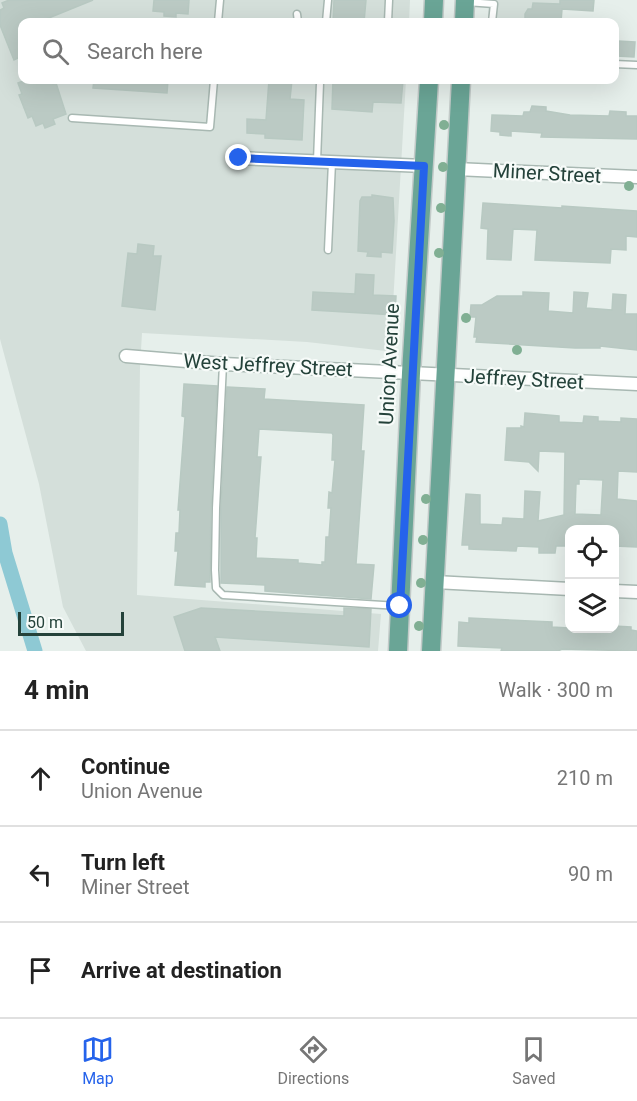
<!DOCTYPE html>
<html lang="en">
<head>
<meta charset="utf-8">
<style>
	:root { --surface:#fff; --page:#f2f2f2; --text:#222; --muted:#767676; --line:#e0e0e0; --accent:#2563eb }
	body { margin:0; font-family:Roboto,sans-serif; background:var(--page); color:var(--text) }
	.controls { position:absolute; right:18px; bottom:18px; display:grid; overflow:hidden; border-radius:12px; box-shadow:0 6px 24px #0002 }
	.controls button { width:54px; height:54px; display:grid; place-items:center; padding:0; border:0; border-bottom:2px solid var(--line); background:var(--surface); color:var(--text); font:30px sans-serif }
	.scale { position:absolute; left:18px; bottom:15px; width:106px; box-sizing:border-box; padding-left:6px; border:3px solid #24423a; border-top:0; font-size:16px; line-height:21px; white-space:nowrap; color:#24423a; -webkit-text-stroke:4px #f7fbf9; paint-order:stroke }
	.stop { position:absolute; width:18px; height:18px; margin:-14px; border:4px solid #2563eb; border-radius:50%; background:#fff }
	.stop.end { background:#2563eb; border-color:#fff; box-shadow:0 2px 6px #0008 }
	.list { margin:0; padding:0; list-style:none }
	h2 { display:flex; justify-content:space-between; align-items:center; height:78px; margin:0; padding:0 24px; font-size:26px }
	h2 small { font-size:20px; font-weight:400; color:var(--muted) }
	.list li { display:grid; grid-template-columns:39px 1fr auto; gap:18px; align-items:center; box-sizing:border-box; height:96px; padding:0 24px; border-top:2px solid var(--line) }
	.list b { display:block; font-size:22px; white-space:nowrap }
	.list p { margin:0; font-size:20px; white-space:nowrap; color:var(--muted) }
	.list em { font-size:20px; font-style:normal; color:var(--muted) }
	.icon { flex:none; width:33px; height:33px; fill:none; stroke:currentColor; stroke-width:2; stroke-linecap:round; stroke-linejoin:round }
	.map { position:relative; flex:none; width:637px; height:651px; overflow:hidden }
	.search { position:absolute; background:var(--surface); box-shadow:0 6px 24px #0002; left:18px; right:18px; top:18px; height:66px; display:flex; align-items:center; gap:15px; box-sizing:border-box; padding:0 21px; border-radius:12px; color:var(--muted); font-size:22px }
	.sheet { height:366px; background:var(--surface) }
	nav { display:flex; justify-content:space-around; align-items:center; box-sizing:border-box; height:84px; border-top:2px solid var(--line); background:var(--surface); font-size:16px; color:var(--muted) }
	nav a { display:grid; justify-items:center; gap:3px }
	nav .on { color:var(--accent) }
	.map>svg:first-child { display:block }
</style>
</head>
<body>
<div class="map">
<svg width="637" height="651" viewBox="0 0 637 651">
	<rect width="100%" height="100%" fill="#e6efeb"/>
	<g fill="#d4dfda">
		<polygon points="0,0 410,0 409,22 22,22 22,80 406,80 391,339 386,351 307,342 142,333 140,367 137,595 381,614 378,651 86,651 63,607 39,484 0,339"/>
		<polygon points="489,0 562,0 561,22 488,22"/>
	</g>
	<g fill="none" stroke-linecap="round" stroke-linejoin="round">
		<polyline stroke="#8ec9d4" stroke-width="15" points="0,524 5,553 35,651"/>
	</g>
	<g fill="#bbcac4" stroke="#b8c9c2" stroke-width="1.5" fill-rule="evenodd">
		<polygon points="9,0 93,0 39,22 22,22 22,56 14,60 0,25 0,10 4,8 2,3"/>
		<polygon points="154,0 189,0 188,14 176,13 176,17 164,16 164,12 153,11"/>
		<polygon points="334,0 366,0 364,22 333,22"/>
		<polygon points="560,0 594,0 593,11 562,9 561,22 525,22 525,14 528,9 532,9 533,3 560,4"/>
		<polygon points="618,41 635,42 634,57 617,56"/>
		<polygon points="26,80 51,80 53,84 56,83 66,114 53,119 55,124 45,128 43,123 36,126 32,116 28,118 19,95 22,94 18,83"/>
		<polygon points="94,80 168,80 167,93 93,88"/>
		<polygon points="269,80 292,80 290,99 304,100 302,140 265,138 265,134 247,133 247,119 266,120"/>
		<polygon points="333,80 403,80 401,103 373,102 372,112 332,109"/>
		<polygon points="532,106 546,107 546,111 570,115 609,116 610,111 626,112 626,116 637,116 637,139 541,137 542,133 511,131 511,136 500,135 500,132 491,131 492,115 523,116 524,112 530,112"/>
		<polygon points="372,195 393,198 394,221 392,253 381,252 381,257 367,256 368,252 358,251 360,201 362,197 372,197"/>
		<polygon points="483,203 562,208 562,206 637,211 637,237 626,236 626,250 611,249 610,263 535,260 537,230 513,229 511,260 487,259 488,229 481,228"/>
		<polygon points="138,244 154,246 153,256 161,256 155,310 122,306 128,253 137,254"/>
		<polygon points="356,274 374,275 373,295 396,296 395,315 312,310 313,292 355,294"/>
		<polygon points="523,292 549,293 548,311 573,313 574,292 588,293 586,308 612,310 613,294 626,295 625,314 637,314 637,350 600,346 600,348 575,348 476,342 477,337 474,337 476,317 470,317 471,305 482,305 497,296 523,296"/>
		<polygon points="184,384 217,386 211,508 210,582 205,582 205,587 175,585 178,551 175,551 176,533 179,533 180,510 178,510 185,417 182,416"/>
		<path d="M227,387L265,389L264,399L364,405L361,451H364L356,564L374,565L371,599L265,591V585L221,583V508ZM259,429L332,433L333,435L332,460H335L332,493L329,492L328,508H331L329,537H326L325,562H322V565L298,563V560L256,558L257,538H255L261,457H257Z"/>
		<path d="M525,413L559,416V422L583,423L584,416L598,417V421L621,422V418L637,419V472L618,471L617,499L637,501V547L615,546V530H570L569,546H556L555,553H539V547L517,546L516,551L469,549V545H462L466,494L480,495V524L502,525L503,518L524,519L525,491L540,492L538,521L564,515L565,452L539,451L538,471L529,462L505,460L507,428H521V426L524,427ZM579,479L603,480L601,515L575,514L576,484H579Z"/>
		<polygon points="201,608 344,616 344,608 371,609 369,647 215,637 220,651 185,651 174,617"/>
		<polygon points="469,618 552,622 552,627 570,628 615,630 615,626 631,627 631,630 637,631 637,651 562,649 558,651 501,651 502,648 458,646 459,622 469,623"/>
	</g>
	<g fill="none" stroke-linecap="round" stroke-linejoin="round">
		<defs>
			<g id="lane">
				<polyline points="466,2 494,4 492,22"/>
				<polyline points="297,14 298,22"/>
				<polyline points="218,22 220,0"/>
				<polyline points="326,22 328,0"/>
				<polyline points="388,22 389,0"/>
				<polyline points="614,64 637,65"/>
				<polyline points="72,118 210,127 214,80"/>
				<polyline points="317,161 320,83 318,80"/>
				<polyline points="328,250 332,162"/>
				<polyline points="223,364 216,508 215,570 216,588 223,595 399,606"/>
			</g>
			<g id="street">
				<polyline points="239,158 424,166"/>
				<polyline points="456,169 637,177"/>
				<polyline points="126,356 223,364 637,384"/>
				<polyline points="435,582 570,589"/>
				<polyline points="614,591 637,592"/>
			</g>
			<g id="primary">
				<polyline points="433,22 434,0"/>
				<polyline points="464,22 465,0"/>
				<polyline points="398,651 411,373 429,80"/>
				<polyline points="431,651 461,80"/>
			</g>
		</defs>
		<use href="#lane" stroke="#a8b8b2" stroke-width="9"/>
		<use href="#street" stroke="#a8b8b2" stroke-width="15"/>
		<use href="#primary" stroke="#c2cac8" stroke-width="21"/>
		<use href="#lane" stroke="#fff" stroke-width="6"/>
		<use href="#street" stroke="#fff" stroke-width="12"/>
		<use href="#primary" stroke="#6aa596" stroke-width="18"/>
	</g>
	<g fill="#80af93">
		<circle cx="444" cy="125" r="5"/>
		<circle cx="443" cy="167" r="5"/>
		<circle cx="629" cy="186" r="5"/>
		<circle cx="441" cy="208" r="5"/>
		<circle cx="439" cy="253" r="5"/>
		<circle cx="466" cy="318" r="5"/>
		<circle cx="517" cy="350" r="5"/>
		<circle cx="426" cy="499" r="5"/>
		<circle cx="423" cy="540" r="5"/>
		<circle cx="421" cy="583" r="5"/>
		<circle cx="419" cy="626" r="5"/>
	</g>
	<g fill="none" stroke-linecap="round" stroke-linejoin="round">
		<polyline stroke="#2563eb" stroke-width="8" points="239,158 424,166 400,606"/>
	</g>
	<g text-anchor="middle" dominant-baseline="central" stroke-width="4.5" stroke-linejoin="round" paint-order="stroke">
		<g font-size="20" fill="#24423a" stroke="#f7fbf9">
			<text transform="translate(547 173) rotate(3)">Miner Street</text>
			<text transform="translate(389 364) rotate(-87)">Union Avenue</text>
			<text transform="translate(268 365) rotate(3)">West Jeffrey Street</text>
			<text transform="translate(524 379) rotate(3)">Jeffrey Street</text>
		</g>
	</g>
</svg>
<div class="controls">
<button><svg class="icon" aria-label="locate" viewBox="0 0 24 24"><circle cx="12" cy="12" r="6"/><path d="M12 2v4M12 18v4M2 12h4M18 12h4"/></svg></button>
<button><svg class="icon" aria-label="layers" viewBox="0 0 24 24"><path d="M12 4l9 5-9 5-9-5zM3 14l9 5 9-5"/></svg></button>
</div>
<div class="scale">50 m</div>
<div class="stop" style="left:400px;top:606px"></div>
<div class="stop end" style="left:239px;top:158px"></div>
<div class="search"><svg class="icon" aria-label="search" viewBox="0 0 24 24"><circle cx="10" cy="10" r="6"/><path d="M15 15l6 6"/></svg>Search here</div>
</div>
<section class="sheet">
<h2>4 min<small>Walk · 300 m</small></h2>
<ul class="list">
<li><svg class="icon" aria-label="ahead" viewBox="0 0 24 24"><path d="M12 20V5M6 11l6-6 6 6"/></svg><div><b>Continue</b><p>Union Avenue</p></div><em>210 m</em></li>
<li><svg class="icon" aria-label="left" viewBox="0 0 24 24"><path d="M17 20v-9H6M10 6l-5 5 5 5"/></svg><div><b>Turn left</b><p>Miner Street</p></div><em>90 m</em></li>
<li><svg class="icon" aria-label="arrive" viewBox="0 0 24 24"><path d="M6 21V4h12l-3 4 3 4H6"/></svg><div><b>Arrive at destination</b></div></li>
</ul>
</section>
<nav>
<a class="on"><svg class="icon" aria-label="map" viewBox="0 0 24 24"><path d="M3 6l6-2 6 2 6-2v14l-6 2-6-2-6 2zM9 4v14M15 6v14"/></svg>Map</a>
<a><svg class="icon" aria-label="directions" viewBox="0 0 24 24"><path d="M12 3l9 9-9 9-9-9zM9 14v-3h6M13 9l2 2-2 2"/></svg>Directions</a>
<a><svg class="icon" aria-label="saved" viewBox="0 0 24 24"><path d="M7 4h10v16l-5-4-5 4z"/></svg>Saved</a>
</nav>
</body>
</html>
